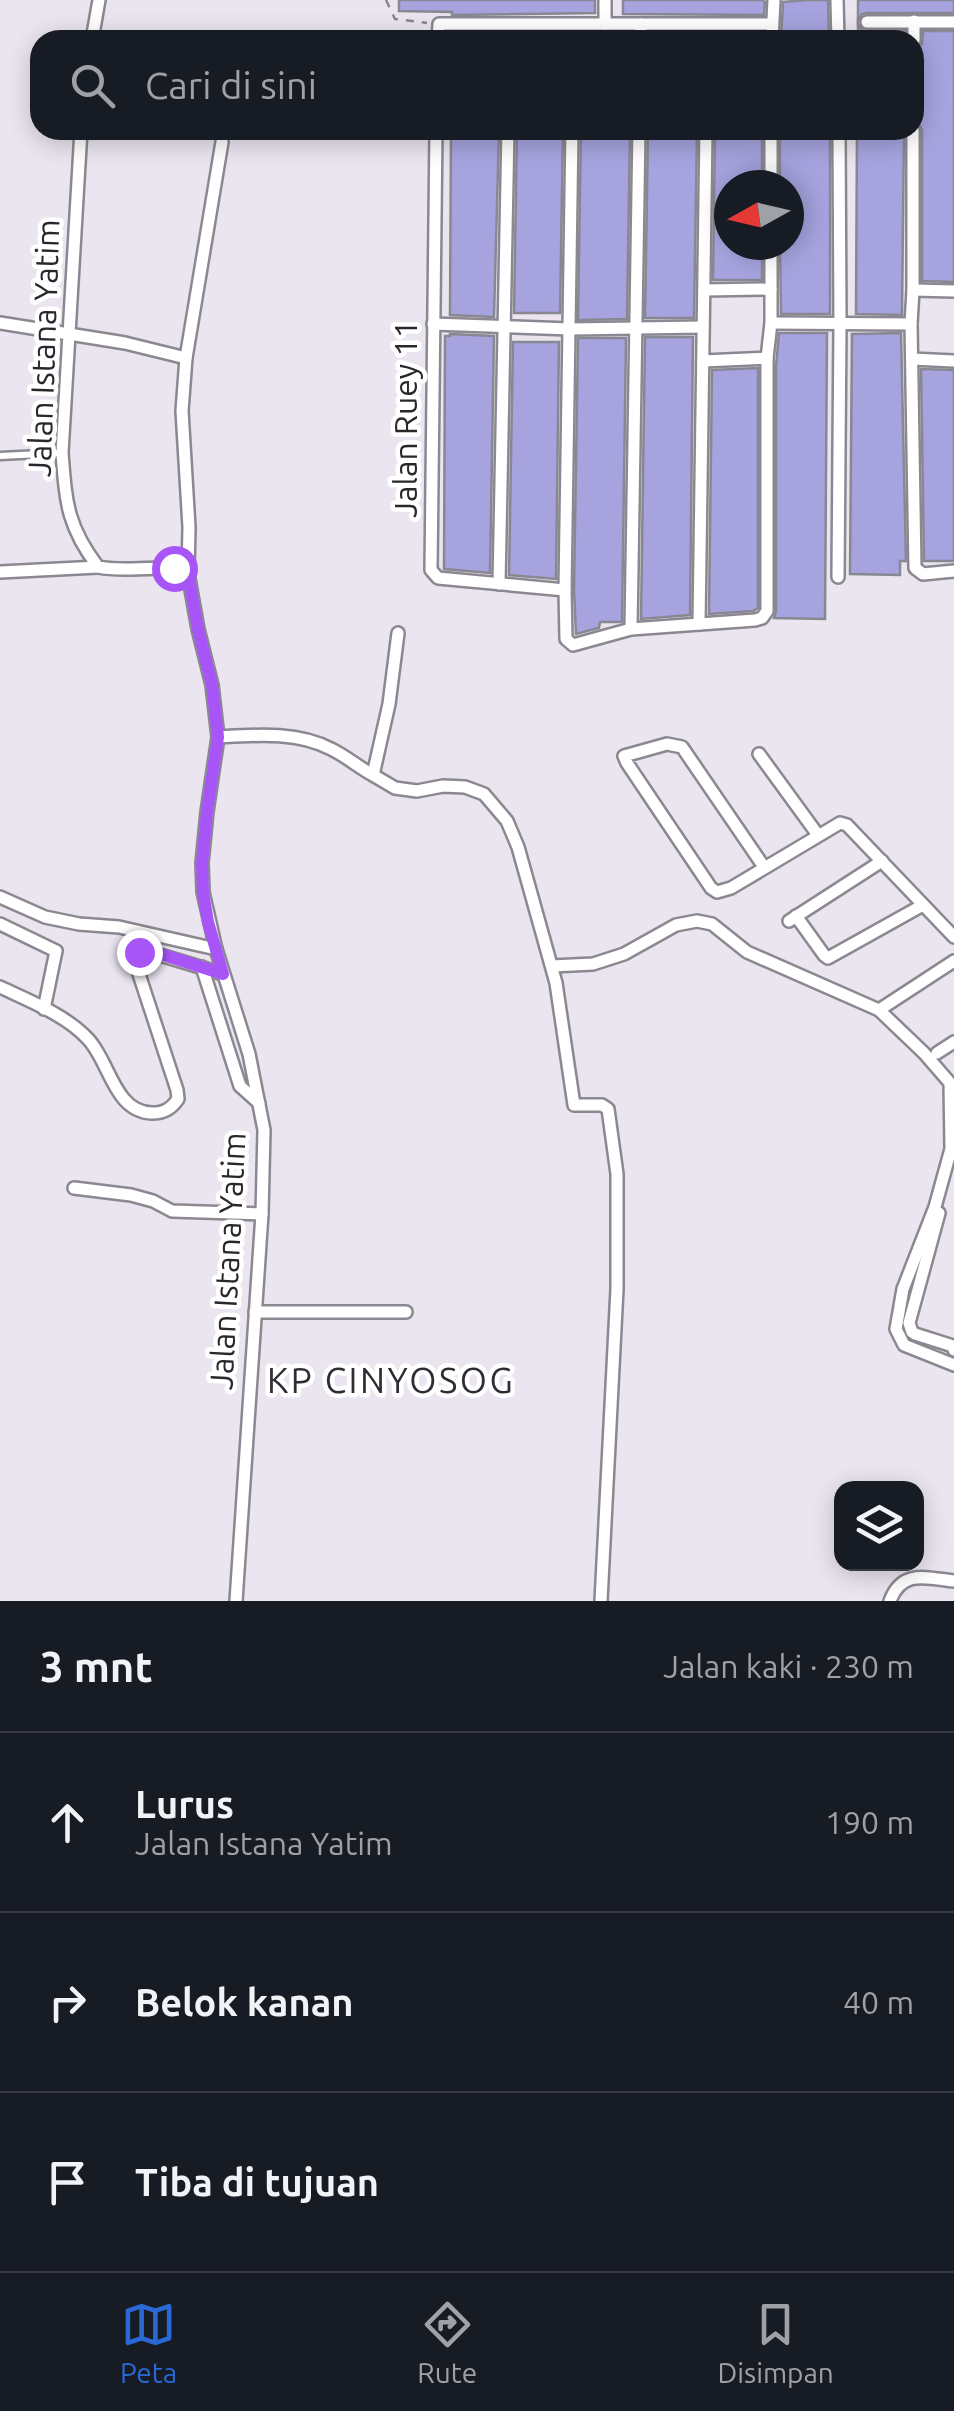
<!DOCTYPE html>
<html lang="id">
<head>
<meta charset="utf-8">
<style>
	:root { --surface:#171b24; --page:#242831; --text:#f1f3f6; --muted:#9ea1a6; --line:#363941; --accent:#2a68d5 }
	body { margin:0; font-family:Ubuntu,sans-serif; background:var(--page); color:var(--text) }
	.controls { position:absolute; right:30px; bottom:30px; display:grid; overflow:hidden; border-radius:20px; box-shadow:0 5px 25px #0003 }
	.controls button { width:90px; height:90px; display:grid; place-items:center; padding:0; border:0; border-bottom:2px solid var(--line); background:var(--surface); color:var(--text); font:50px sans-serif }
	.compass { position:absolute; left:714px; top:170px; width:90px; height:90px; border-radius:50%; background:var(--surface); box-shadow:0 5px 25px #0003; rotate:262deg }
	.stop { position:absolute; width:30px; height:30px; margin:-22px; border:8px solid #a855f7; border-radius:50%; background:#fff }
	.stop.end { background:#a855f7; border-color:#fff; box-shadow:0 2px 10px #0008 }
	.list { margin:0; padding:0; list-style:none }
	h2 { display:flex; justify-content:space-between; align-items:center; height:130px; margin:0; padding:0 40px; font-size:42px }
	h2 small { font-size:32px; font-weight:400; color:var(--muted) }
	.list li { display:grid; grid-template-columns:65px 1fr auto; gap:30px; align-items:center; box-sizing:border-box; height:180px; padding:0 40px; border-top:2px solid var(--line) }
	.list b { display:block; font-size:38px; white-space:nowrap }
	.list p { margin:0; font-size:32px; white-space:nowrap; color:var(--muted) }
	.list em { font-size:32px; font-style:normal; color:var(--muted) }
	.icon { flex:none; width:55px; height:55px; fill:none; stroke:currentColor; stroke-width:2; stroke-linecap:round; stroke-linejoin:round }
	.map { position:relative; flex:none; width:954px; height:1601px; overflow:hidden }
	.search { position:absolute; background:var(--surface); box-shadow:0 5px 25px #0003; left:30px; right:30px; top:30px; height:110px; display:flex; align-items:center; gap:25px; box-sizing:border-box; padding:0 35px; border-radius:30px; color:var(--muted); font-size:38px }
	.sheet { height:670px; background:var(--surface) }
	nav { display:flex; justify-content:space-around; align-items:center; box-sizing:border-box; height:140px; border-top:2px solid var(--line); background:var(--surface); font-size:28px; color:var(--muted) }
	nav a { display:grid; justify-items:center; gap:5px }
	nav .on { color:var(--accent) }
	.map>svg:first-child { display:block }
</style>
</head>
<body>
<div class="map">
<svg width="954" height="1601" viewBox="0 0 954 1601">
	<rect width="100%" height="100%" fill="#eae5ef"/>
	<g fill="#a6a3df" stroke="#888892" stroke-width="2.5">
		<polygon points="399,0 595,0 595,13 452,15 452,12 399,11"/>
		<polygon points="623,0 762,0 765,2 764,15 623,14"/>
		<polygon points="808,0 828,0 829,40 781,40 783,2"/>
		<polygon points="858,0 954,0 954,13 867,13 862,14 858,21"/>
		<polygon points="858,23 862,30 866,31 905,31 905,40 858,40"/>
		<polygon points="923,31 954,31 954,282 922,281 922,130 918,122 918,48 922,44"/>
		<rect x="451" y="33" width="113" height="7"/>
		<rect x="650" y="33" width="113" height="7"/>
		<polygon points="451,130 499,130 494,317 450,315"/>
		<polygon points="517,130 563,130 560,313 514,313"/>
		<polygon points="581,130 630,130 627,319 578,320"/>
		<polygon points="648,130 697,130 694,318 645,318"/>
		<polygon points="715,130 762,130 762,185 729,185 729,245 762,245 762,280 713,280"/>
		<polygon points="780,130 830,130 830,314 781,314 780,245 789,245 789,185 780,185"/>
		<polygon points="857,130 904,130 902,315 856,314"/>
		<polygon points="779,333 827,333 825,619 774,618 776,611 776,366"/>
		<polygon points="901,333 906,561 900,561 900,575 850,574 852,334"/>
		<polygon points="450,334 494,336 490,573 444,569 445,336 450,336"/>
		<polygon points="645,337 693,337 690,615 641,619"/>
		<polygon points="578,338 626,338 622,622 600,622 599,628 576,634 574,590"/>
		<polygon points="513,342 559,342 556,579 509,575"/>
		<polygon points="758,368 758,608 753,611 709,614 712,370"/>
		<polygon points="921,369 954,370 954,561 924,561"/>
	</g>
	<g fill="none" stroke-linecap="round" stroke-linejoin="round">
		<defs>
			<polyline id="lane" points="0,456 61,453"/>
			<g id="street">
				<polyline points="837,0 838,40"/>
				<polyline points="867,22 954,22"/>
				<polyline points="605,24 605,0"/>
				<polyline points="92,40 99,0"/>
				<polyline points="438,40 439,24 772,24"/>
				<polyline points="641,40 641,24"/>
				<polyline points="772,40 774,0"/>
				<polyline points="914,40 914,21"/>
				<path d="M81,130L62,453C66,503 67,526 98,567C128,573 160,563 188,573L198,629L212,685L218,737L207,812L202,863L203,892L216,949L249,1054L264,1130L262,1214L236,1601"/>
				<polyline points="436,130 431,570 438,578 565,590"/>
				<polyline points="572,130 565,590 566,639 573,645 631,629 755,620 762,618 767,611 767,358 771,323 771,245"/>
				<polyline points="913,130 913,290 911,324 915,568 923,574 954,571"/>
				<polyline points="771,185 771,130"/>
				<polyline points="704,290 771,289"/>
				<polyline points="913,290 954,291"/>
				<polyline points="0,323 125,343 186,358"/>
				<polyline points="771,323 911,324"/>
				<polyline points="433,324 570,329 703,327"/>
				<polyline points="912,359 954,361"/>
				<polyline points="703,361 767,358"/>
				<polyline points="0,572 98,567"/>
				<polyline points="188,573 189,527 182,411 186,358 222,142"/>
				<polyline points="838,577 840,324 839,130"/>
				<polyline points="499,584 508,130"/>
				<polyline points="699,624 706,130"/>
				<polyline points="631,629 639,130"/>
				<path d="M218,737C255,735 297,731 331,749C346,756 358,767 373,775L389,704L398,633"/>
				<polyline points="759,754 818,835"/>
				<polyline points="373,775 395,788 417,791 443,786 465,787 484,794 507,821 518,847 556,983 574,1105 602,1105 608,1109 617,1174 617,1289 601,1601"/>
				<polyline points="764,867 682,747 667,744 624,756 627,763 711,888 717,892 731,888 840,823 847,825 954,937"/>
				<polyline points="0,897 45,917 79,924 119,927 216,949"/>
				<polyline points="796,916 824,955 828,958 923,905"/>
				<polyline points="789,921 882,861"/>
				<polyline points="0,924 56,951 44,1009"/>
				<polyline points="552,966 593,964 624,954 676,925 697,921 712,924 747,952 879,1010 954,961"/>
				<polyline points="202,967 240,1086 259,1103"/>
				<path d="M0,987C29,1001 66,1015 88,1039C110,1062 114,1112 152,1113C164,1113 171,1109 178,1099L177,1090L136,965L139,953L147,951L223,974"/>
				<polyline points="879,1010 924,1053 950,1083 951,1149 935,1207 903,1289 896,1329 904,1345 954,1365"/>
				<polyline points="937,1053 954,1042"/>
				<polyline points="74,1188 131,1195 153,1201 172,1211 262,1214"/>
				<polyline points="939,1213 909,1323 912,1332 915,1334 953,1346 954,1350"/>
				<polyline points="255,1312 406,1312"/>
				<path d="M890,1601C902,1569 926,1578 954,1581"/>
			</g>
		</defs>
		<use href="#lane" stroke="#8c8891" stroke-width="11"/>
		<use href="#street" stroke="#8c8891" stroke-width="16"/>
		<polyline stroke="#8a868d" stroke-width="2.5" stroke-dasharray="8 8" stroke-linecap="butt" points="386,0 395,19 427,23"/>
		<use href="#lane" stroke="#fff" stroke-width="6"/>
		<use href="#street" stroke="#fff" stroke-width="11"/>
	</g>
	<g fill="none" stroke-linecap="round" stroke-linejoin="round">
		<polyline stroke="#a855f7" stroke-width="12" points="139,952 148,950 223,974 208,922 203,892 202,864 207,812 218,737 212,685 198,629 188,573 174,568"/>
	</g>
	<g text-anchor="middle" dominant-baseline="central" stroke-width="9" stroke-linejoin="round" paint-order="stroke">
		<g font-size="32" fill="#29272b" stroke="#fff">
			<text transform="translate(43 348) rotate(-88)">Jalan Istana Yatim</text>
			<text transform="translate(405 419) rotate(-90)">Jalan Ruey 11</text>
			<text transform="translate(227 1261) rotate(-87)">Jalan Istana Yatim</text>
		</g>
		<g font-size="35" letter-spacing="2.5" fill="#2f2c33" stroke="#fff">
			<text x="391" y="1380">KP CINYOSOG</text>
		</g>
	</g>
</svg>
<div class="controls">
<button><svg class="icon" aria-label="layers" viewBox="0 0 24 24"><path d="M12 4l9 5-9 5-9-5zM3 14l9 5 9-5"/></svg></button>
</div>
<svg class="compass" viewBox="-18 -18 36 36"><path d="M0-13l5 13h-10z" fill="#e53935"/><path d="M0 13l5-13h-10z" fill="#9ea1a6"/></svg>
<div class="stop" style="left:174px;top:568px"></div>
<div class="stop end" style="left:139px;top:952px"></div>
<div class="search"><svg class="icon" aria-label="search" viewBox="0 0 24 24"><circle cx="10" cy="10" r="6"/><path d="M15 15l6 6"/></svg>Cari di sini</div>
</div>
<section class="sheet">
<h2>3 mnt<small>Jalan kaki · 230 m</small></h2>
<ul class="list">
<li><svg class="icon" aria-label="ahead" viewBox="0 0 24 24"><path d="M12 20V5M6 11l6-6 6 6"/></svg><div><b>Lurus</b><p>Jalan Istana Yatim</p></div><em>190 m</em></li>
<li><svg class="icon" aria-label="right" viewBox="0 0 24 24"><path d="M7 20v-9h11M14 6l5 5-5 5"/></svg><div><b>Belok kanan</b></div><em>40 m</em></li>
<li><svg class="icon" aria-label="arrive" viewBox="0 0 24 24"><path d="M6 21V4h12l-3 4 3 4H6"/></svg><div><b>Tiba di tujuan</b></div></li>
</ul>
</section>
<nav>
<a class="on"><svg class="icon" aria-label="map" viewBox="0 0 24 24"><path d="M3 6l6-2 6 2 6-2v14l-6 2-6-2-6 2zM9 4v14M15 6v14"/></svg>Peta</a>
<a><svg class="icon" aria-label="directions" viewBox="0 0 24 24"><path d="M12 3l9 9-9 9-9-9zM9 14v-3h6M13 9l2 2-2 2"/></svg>Rute</a>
<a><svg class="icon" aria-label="saved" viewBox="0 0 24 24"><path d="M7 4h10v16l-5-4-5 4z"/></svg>Disimpan</a>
</nav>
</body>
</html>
